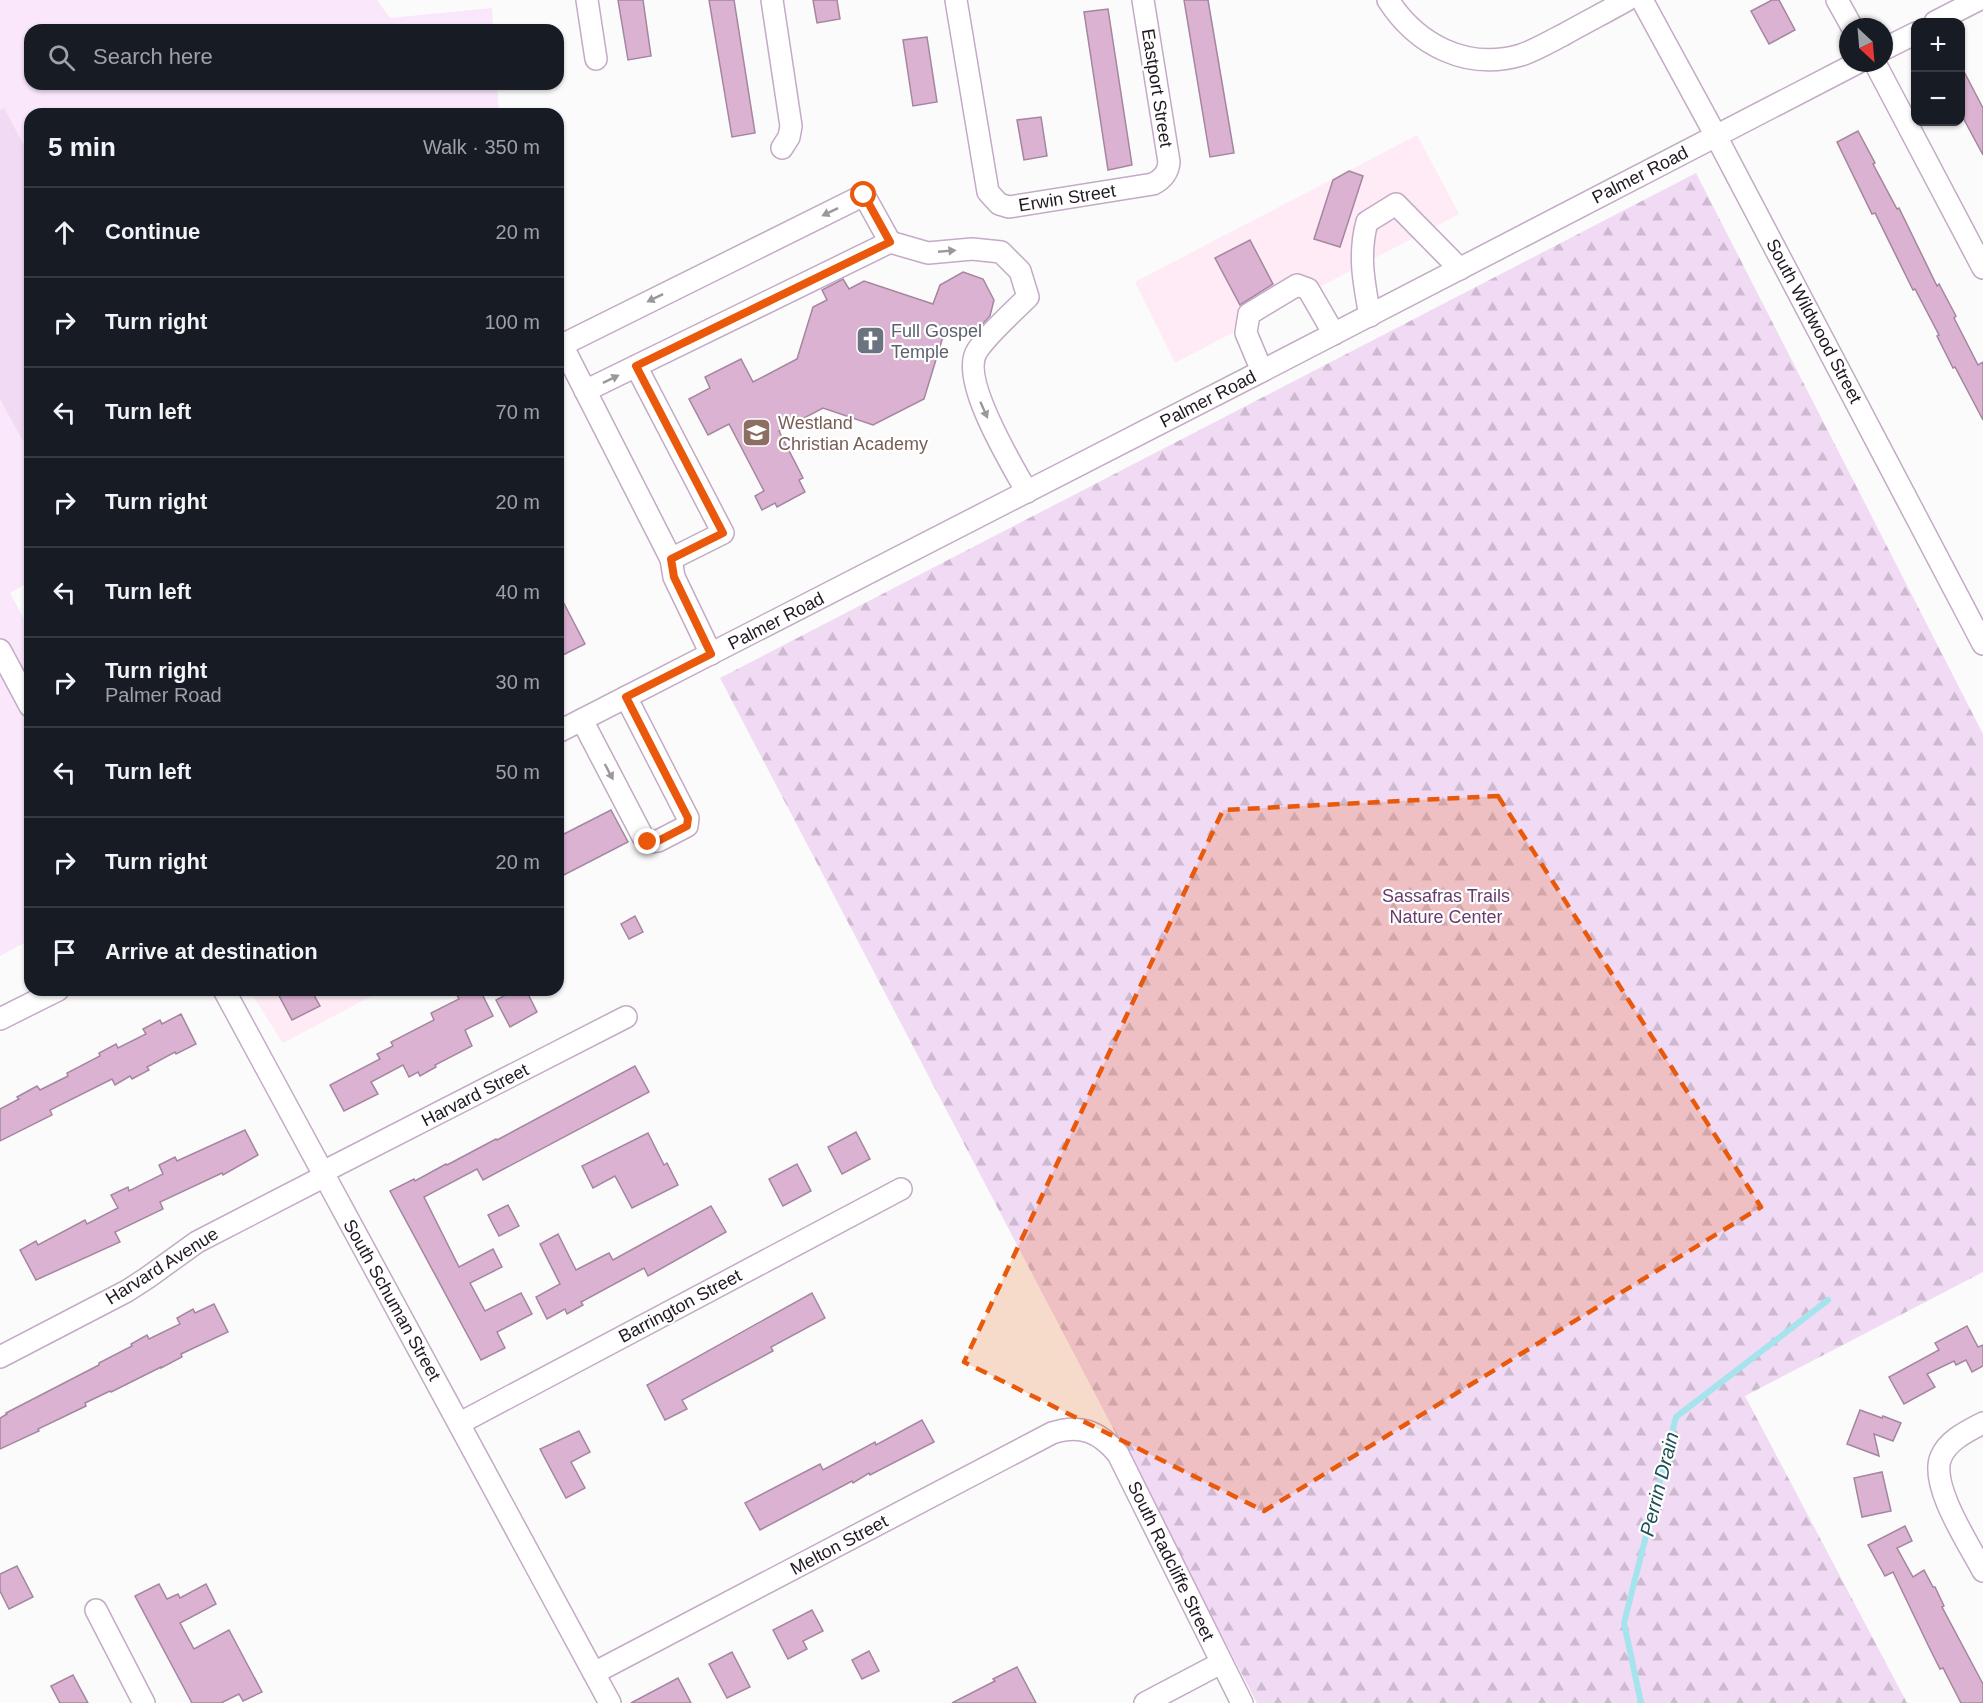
<!DOCTYPE html>
<html lang="en">
<head>
<meta charset="utf-8">
<style>
	:root { --surface:#171b24; --page:#20242c; --text:#f1f3f6; --muted:#9ea1a6; --line:#363941 }
	body { margin:0; font-family:Helvetica,sans-serif; background:var(--page); color:var(--text) }
	.controls { position:absolute; right:18px; top:18px; display:grid; overflow:hidden; border-radius:12px; box-shadow:0 2px 4px #0004 }
	.controls button { width:54px; height:54px; display:grid; place-items:center; padding:0; border:0; border-bottom:2px solid var(--line); background:var(--surface); color:var(--text); font:30px sans-serif }
	.compass { position:absolute; left:1839px; top:18px; width:54px; height:54px; border-radius:50%; background:var(--surface); box-shadow:0 2px 4px #0004; rotate:154deg }
	.stop { position:absolute; width:18px; height:18px; margin:-14px; border:4px solid #ea580c; border-radius:50%; background:#fff }
	.stop.end { background:#ea580c; border-color:#fff; box-shadow:0 2px 6px #0008 }
	.list { margin:0; padding:0; list-style:none }
	h2 { display:flex; justify-content:space-between; align-items:center; height:78px; margin:0; padding:0 24px; font-size:26px }
	h2 small { font-size:20px; font-weight:400; color:var(--muted) }
	.list li { display:grid; grid-template-columns:39px 1fr auto; gap:18px; align-items:center; box-sizing:border-box; height:90px; padding:0 24px; border-top:2px solid var(--line) }
	.list b { display:block; font-size:22px; white-space:nowrap }
	.list p { margin:0; font-size:20px; white-space:nowrap; color:var(--muted) }
	.list em { font-size:20px; font-style:normal; color:var(--muted) }
	.icon { flex:none; width:33px; height:33px; fill:none; stroke:currentColor; stroke-width:2; stroke-linecap:round; stroke-linejoin:round }
	.map { position:relative; flex:none; width:1983px; height:1703px; overflow:hidden }
	.search { position:absolute; background:var(--surface); box-shadow:0 2px 4px #0004; left:24px; top:24px; width:540px; height:66px; display:flex; align-items:center; gap:15px; box-sizing:border-box; padding:0 21px; border-radius:18px; color:var(--muted); font-size:22px }
	.panel { position:absolute; background:var(--surface); box-shadow:0 2px 4px #0004; left:24px; top:108px; width:540px; height:888px; border-radius:18px }
	.map>svg:first-child { display:block }
</style>
</head>
<body>
<div class="map">
<svg width="1983" height="1703" viewBox="0 0 1983 1703">
	<defs>
		<pattern id="forest-firs" width="22" height="20" patternUnits="userSpaceOnUse" patternTransform="scale(1.5)"><rect width="22" height="20" fill="#f1daf3"/><path d="M5 1l3.5 6h-7zM16 11l3.5 6h-7z" fill="#cebad0"/></pattern>
	</defs>
	<rect width="100%" height="100%" fill="#fbfbfb"/>
	<g fill="#feebf5">
		<polygon points="1417,135 1459,214 1175,363 1135,282"/>
		<polygon points="249,990 383,990 283,1043"/>
	</g>
	<polygon fill="#fae7fc" points="0,0 377,0 390,18 492,8 493,30 30,30 30,84 497,84 499,114 30,114 30,582 10,593 30,630 30,940 0,956"/>
	<polygon fill="url(#forest-firs)" points="1696,173 1983,734 1983,1272 1745,1396 1907,1703 1257,1703 720,678"/>
	<polygon fill="#f1daf3" points="4,108 30,157 30,437 23,441 0,399 0,111"/>
	<g fill="none" stroke-linecap="round" stroke-linejoin="round">
		<polyline stroke="#a5e3ed" stroke-width="6" points="1641,1703 1624,1623 1676,1417 1828,1300"/>
	</g>
	<g fill="#dbb2d2" stroke="#a4869e" stroke-width="1.5">
		<polygon points="618,0 643,0 651,56 628,60"/>
		<polygon points="709,0 734,0 755,133 732,137"/>
		<polygon points="813,0 837,0 840,19 817,23"/>
		<polygon points="1184,0 1208,0 1234,153 1210,157"/>
		<polygon points="1772,0 1779,0 1795,30 1769,44 1751,11"/>
		<polygon points="1108,9 1132,165 1108,170 1084,12"/>
		<polygon points="927,37 937,102 913,106 903,40"/>
		<polygon points="1960,64 1983,108 1983,155 1960,112"/>
		<polygon points="1041,117 1047,156 1024,160 1017,120"/>
		<polygon points="1858,131 1875,163 1873,164 1897,209 1899,208 1937,286 1939,284 1956,316 1954,318 1978,365 1983,362 1983,420 1955,367 1953,368 1937,336 1939,335 1915,289 1913,290 1875,213 1872,214 1837,142"/>
		<polygon points="1349,171 1363,176 1340,247 1314,239 1333,180"/>
		<polygon points="1250,240 1273,284 1240,305 1215,258"/>
		<polygon points="963,272 983,279 994,300 990,316 978,329 966,335 945,330 924,399 873,425 823,408 779,431 803,478 799,480 805,492 777,507 775,503 762,510 755,496 764,491 729,424 708,435 689,399 710,388 705,377 741,359 753,382 797,359 813,307 827,300 822,290 843,279 849,289 864,281 933,304 940,285"/>
		<polygon points="558,592 585,644 563,655 558,646"/>
		<polygon points="611,810 628,842 558,878 558,837"/>
		<polygon points="635,916 643,932 629,939 621,924"/>
		<polygon points="276,990 311,990 320,1006 292,1020"/>
		<polygon points="454,990 480,990 493,1016 465,1030 472,1046 435,1065 436,1067 420,1076 418,1072 409,1077 403,1065 371,1082 378,1094 344,1111 330,1085 380,1059 377,1054 393,1046 391,1042 434,1020 431,1013 459,999"/>
		<polygon points="515,990 526,990 537,1012 510,1027 496,1000"/>
		<polygon points="181,1014 196,1044 176,1054 175,1052 147,1067 149,1070 132,1079 130,1076 115,1085 112,1079 50,1110 52,1115 0,1141 0,1109 19,1099 17,1097 37,1086 40,1090 68,1076 67,1073 100,1056 99,1053 116,1044 118,1048 146,1034 143,1029 160,1020 162,1024"/>
		<polygon points="635,1066 649,1092 483,1180 477,1169 424,1197 459,1267 493,1249 502,1267 470,1283 485,1311 521,1293 532,1314 497,1332 505,1348 481,1360 390,1191 414,1179 415,1181 446,1164 447,1165 496,1139 497,1140"/>
		<polygon points="245,1130 258,1155 223,1175 222,1173 160,1202 163,1209 115,1232 120,1242 36,1280 20,1250 36,1241 38,1245 85,1220 87,1224 118,1208 111,1195 128,1187 129,1191 163,1174 159,1165 175,1157 177,1161"/>
		<polygon points="856,1132 870,1159 842,1174 828,1147"/>
		<polygon points="648,1133 664,1165 667,1163 678,1185 632,1208 615,1176 593,1188 582,1166"/>
		<polygon points="797,1164 811,1191 783,1206 769,1179"/>
		<polygon points="508,1205 519,1226 499,1236 488,1215"/>
		<polygon points="711,1206 726,1232 648,1276 644,1268 581,1302 583,1305 567,1314 565,1309 547,1319 536,1297 560,1284 540,1244 558,1234 576,1270 609,1253 613,1260"/>
		<polygon points="812,1293 825,1318 771,1347 773,1351 682,1400 687,1409 665,1420 647,1385"/>
		<polygon points="214,1304 228,1332 181,1354 182,1357 161,1368 161,1367 111,1392 110,1391 85,1403 86,1406 38,1429 39,1431 0,1449 0,1418 7,1414 6,1413 99,1365 99,1363 132,1346 131,1344 147,1335 149,1339 180,1324 177,1318 193,1309 195,1313"/>
		<polygon points="1967,1326 1978,1347 1983,1345 1983,1366 1972,1372 1966,1360 1956,1365 1954,1361 1927,1374 1935,1387 1904,1404 1889,1377 1939,1350 1935,1343"/>
		<polygon points="1860,1410 1882,1418 1883,1416 1901,1423 1893,1441 1874,1434 1879,1456 1847,1444"/>
		<polygon points="922,1420 934,1442 870,1475 869,1473 853,1483 852,1481 760,1530 745,1503 820,1464 823,1470 875,1442 876,1445"/>
		<polygon points="579,1431 590,1452 571,1462 585,1488 566,1498 540,1449"/>
		<polygon points="1882,1472 1891,1511 1862,1517 1854,1478"/>
		<polygon points="1905,1526 1912,1541 1897,1548 1913,1577 1924,1570 1933,1587 1935,1587 1944,1606 1942,1607 1983,1684 1983,1703 1961,1703 1943,1668 1940,1669 1929,1647 1893,1572 1885,1576 1868,1545"/>
		<polygon points="17,1566 33,1597 9,1609 0,1591 0,1574"/>
		<polygon points="159,1584 167,1599 178,1594 180,1598 206,1584 216,1604 180,1623 194,1649 229,1630 262,1692 243,1701 239,1694 221,1703 192,1703 135,1596"/>
		<polygon points="812,1610 823,1631 803,1641 807,1649 788,1659 773,1630"/>
		<polygon points="869,1651 879,1671 862,1679 852,1660"/>
		<polygon points="732,1652 750,1687 727,1698 709,1664"/>
		<polygon points="1017,1667 1036,1703 952,1703 995,1681 993,1679"/>
		<polygon points="73,1675 88,1703 60,1703 51,1686"/>
		<polygon points="678,1678 691,1703 631,1703"/>
	</g>
	<g fill="none" stroke-linecap="round" stroke-linejoin="round">
		<defs>
			<g id="minor">
				<polyline points="587,0 596,59"/>
				<polyline points="772,0 791,126 789,137 782,148"/>
				<path d="M956,0L988,192L999,204L1009,207L1153,184C1163,179 1168,173 1169,162L1143,0"/>
				<path d="M1388,0C1417,45 1467,71 1521,55C1536,50 1549,42 1563,35C1584,23 1606,12 1627,0"/>
				<polyline points="1642,0 1716,136 1983,644"/>
				<polyline points="1837,0 1852,27"/>
				<polyline points="1935,22 1978,0"/>
				<polyline points="1884,49 1916,33"/>
				<polyline points="1875,63 1983,268"/>
				<path d="M890,242L928,253L972,249L1001,252L1020,271L1028,297C1013,312 987,335 977,351C959,379 1012,465 1027,492"/>
				<path d="M1370,316C1364,283 1358,255 1367,222L1396,204L1460,269"/>
				<polyline points="1262,371 1246,333 1249,314 1297,285 1308,289 1334,334"/>
				<polyline points="585,391 890,242 864,195 562,345 671,559 723,533 636,366"/>
				<polyline points="671,559 674,577 711,654"/>
				<polyline points="0,650 30,706"/>
				<polyline points="582,720 643,837 648,842 658,841 687,826 688,818 626,697"/>
				<polyline points="558,732 1262,371 1857,63"/>
				<polyline points="224,990 610,1703"/>
				<polyline points="0,1019 58,990"/>
				<polyline points="323,1172 626,1017"/>
				<polyline points="0,1357 127,1291 147,1278 197,1242 325,1176"/>
				<polyline points="460,1423 901,1189"/>
				<path d="M1983,1423C1968,1431 1948,1440 1941,1457C1929,1485 1970,1546 1983,1571"/>
				<polyline points="96,1610 144,1703"/>
				<path d="M594,1673L1052,1433C1080,1424 1099,1431 1118,1454L1242,1703"/>
				<polyline points="1145,1703 1221,1663"/>
			</g>
		</defs>
		<use href="#minor" stroke="#c4aac6" stroke-width="24"/>
		<use href="#minor" stroke="#fff" stroke-width="21"/>
	</g>
	<defs><path id="oneway-solid" d="M-6-.8H1V-3.2L6.5 0L1 3.2V.8H-6Z" transform="scale(1.5)"/></defs>
	<g fill="#9c979c">
		<use href="#oneway-solid" transform="translate(830 212) rotate(154)"/>
		<use href="#oneway-solid" transform="translate(947 251) rotate(-5)"/>
		<use href="#oneway-solid" transform="translate(655 298) rotate(154)"/>
		<use href="#oneway-solid" transform="translate(611 379) rotate(-26)"/>
		<use href="#oneway-solid" transform="translate(984 410) rotate(66)"/>
		<use href="#oneway-solid" transform="translate(609 772) rotate(62)"/>
	</g>
	<g fill="none" stroke-linecap="round" stroke-linejoin="round">
		<polyline stroke="#ea580c" stroke-width="8" points="648,842 658,841 687,826 688,818 626,697 711,654 674,577 671,559 723,533 636,366 890,242 864,195"/>
	</g>
	<path fill="#e8590c" fill-opacity="0.2" stroke="#e8590c" stroke-width="4.5" stroke-dasharray="12 8" stroke-linejoin="round" d="M1498,796L1761,1207L1264,1511L964,1362L1223,810Z"/>
	<defs>
		<symbol id="church-square" viewBox="-11 -11 22 22"><rect x="-9" y="-9" width="18" height="18" rx="4" fill="#6b7280" stroke="#fff"/><path d="M-1.2-6h2.4v3.5h3.3v2.4h-3.3V6h-2.4V-.1h-3.3v-2.4h3.3Z" fill="#fff"/></symbol>
		<symbol id="school-square" viewBox="-11 -11 22 22"><rect x="-9" y="-9" width="18" height="18" rx="4" fill="#8d6e63" stroke="#fff"/><path d="M0-5L7-2L0 1L-7-2ZM-4 1L0 2.5L4 1V4Q0 6-4 4Z" fill="#fff"/></symbol>
	</defs>
	<g fill-rule="evenodd">
		<use href="#church-square" x="854" y="324" width="33" height="33"/>
		<use href="#school-square" x="740" y="416" width="33" height="33"/>
	</g>
	<g text-anchor="middle" dominant-baseline="central" stroke-width="4.5" stroke-linejoin="round" paint-order="stroke">
		<g font-size="18" fill="#221823" stroke="#fff">
			<text transform="translate(1157 88) rotate(81)">Eastport Street</text>
			<text transform="translate(1640 175) rotate(-27)">Palmer Road</text>
			<text transform="translate(1067 198) rotate(-9)">Erwin Street</text>
			<text transform="translate(1814 321) rotate(62)">South Wildwood Street</text>
			<text transform="translate(1208 399) rotate(-27)">Palmer Road</text>
			<text transform="translate(776 621) rotate(-27)">Palmer Road</text>
			<text transform="translate(475 1095) rotate(-27)">Harvard Street</text>
			<text transform="translate(162 1266) rotate(-32)">Harvard Avenue</text>
			<text transform="translate(392 1300) rotate(61)">South Schuman Street</text>
			<text transform="translate(680 1306) rotate(-28)">Barrington Street</text>
			<text transform="translate(839 1545) rotate(-28)">Melton Street</text>
			<text transform="translate(1171 1561) rotate(64)">South Radcliffe Street</text>
		</g>
		<g font-size="18" fill="#5b616d" stroke="#fff" text-anchor="start">
			<text x="891" y="331">Full Gospel<tspan x="891" dy="21">Temple</tspan></text>
		</g>
		<g font-size="18" fill="#785e54" stroke="#fff" text-anchor="start">
			<text x="778" y="423">Westland<tspan x="778" dy="21">Christian Academy</tspan></text>
		</g>
		<g font-size="18" fill="#673b6c" stroke="#fff">
			<text x="1446" y="896">Sassafras Trails<tspan x="1446" dy="21">Nature Center</tspan></text>
		</g>
		<g font-size="20" font-style="italic" fill="#1c5158" stroke="#fff">
			<text transform="translate(1659 1484) rotate(-76)">Perrin Drain</text>
		</g>
	</g>
</svg>
<div class="controls">
<button>+</button>
<button>−</button>
</div>
<svg class="compass" viewBox="-18 -18 36 36"><path d="M0-13l5 13h-10z" fill="#e53935"/><path d="M0 13l5-13h-10z" fill="#9ea1a6"/></svg>
<div class="stop" style="left:864px;top:195px"></div>
<div class="stop end" style="left:648px;top:842px"></div>
<div class="search"><svg class="icon" aria-label="search" viewBox="0 0 24 24"><circle cx="10" cy="10" r="6"/><path d="M15 15l6 6"/></svg>Search here</div>
<section class="panel">
<h2>5 min<small>Walk · 350 m</small></h2>
<ul class="list">
<li><svg class="icon" aria-label="ahead" viewBox="0 0 24 24"><path d="M12 20V5M6 11l6-6 6 6"/></svg><div><b>Continue</b></div><em>20 m</em></li>
<li><svg class="icon" aria-label="right" viewBox="0 0 24 24"><path d="M7 20v-9h11M14 6l5 5-5 5"/></svg><div><b>Turn right</b></div><em>100 m</em></li>
<li><svg class="icon" aria-label="left" viewBox="0 0 24 24"><path d="M17 20v-9H6M10 6l-5 5 5 5"/></svg><div><b>Turn left</b></div><em>70 m</em></li>
<li><svg class="icon" aria-label="right" viewBox="0 0 24 24"><path d="M7 20v-9h11M14 6l5 5-5 5"/></svg><div><b>Turn right</b></div><em>20 m</em></li>
<li><svg class="icon" aria-label="left" viewBox="0 0 24 24"><path d="M17 20v-9H6M10 6l-5 5 5 5"/></svg><div><b>Turn left</b></div><em>40 m</em></li>
<li><svg class="icon" aria-label="right" viewBox="0 0 24 24"><path d="M7 20v-9h11M14 6l5 5-5 5"/></svg><div><b>Turn right</b><p>Palmer Road</p></div><em>30 m</em></li>
<li><svg class="icon" aria-label="left" viewBox="0 0 24 24"><path d="M17 20v-9H6M10 6l-5 5 5 5"/></svg><div><b>Turn left</b></div><em>50 m</em></li>
<li><svg class="icon" aria-label="right" viewBox="0 0 24 24"><path d="M7 20v-9h11M14 6l5 5-5 5"/></svg><div><b>Turn right</b></div><em>20 m</em></li>
<li><svg class="icon" aria-label="arrive" viewBox="0 0 24 24"><path d="M6 21V4h12l-3 4 3 4H6"/></svg><div><b>Arrive at destination</b></div></li>
</ul>
</section>
</div>
</body>
</html>
